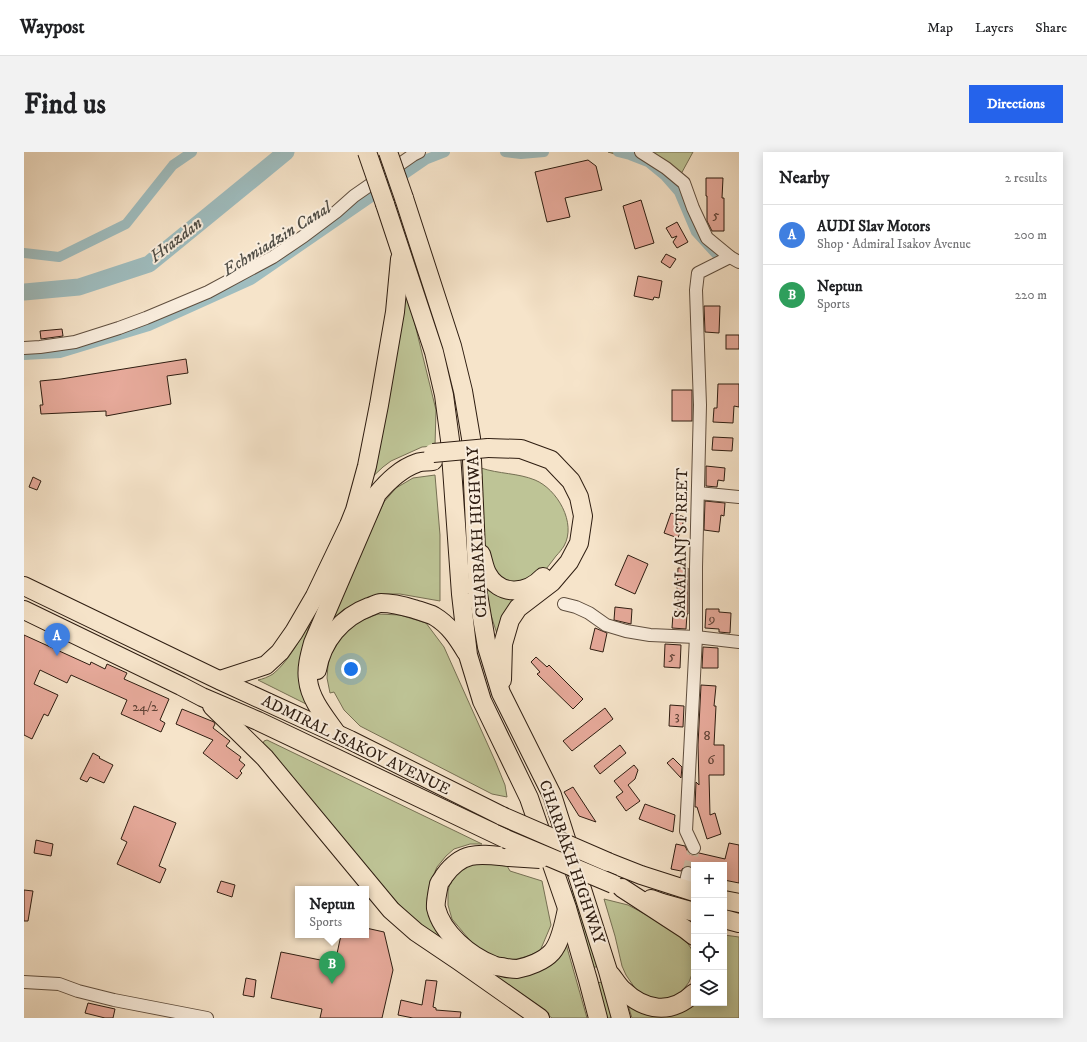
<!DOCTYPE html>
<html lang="en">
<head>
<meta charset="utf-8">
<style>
	:root { --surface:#fff; --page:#f2f2f2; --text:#202124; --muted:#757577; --line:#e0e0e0; --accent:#2563eb }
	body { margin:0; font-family:"IM FELL DW Pica",serif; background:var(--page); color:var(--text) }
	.controls { position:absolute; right:12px; bottom:12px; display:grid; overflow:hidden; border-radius:0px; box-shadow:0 2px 10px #0003 }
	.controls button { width:36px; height:36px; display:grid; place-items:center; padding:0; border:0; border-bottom:1px solid var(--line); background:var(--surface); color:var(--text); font:20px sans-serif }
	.you { position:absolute; left:327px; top:517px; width:14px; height:14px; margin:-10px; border:3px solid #fff; border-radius:50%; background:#1a73e8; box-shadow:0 0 0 6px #1a73e833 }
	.badge { display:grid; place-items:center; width:26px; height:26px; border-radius:50%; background:var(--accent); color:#fff; font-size:13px; font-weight:700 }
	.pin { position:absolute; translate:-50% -33px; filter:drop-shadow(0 1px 2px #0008) }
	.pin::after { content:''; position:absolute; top:21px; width:14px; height:12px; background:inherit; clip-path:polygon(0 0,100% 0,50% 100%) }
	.popup { position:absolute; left:271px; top:734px; width:74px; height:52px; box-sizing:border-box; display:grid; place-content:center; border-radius:0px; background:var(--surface); filter:drop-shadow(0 1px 3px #0005); font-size:13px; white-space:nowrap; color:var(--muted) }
	.popup b { font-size:15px; color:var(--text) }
	.popup::after { content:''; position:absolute; left:50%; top:100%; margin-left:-8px; border:8px solid transparent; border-top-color:var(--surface) }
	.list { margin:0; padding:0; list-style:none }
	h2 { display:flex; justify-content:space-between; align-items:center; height:52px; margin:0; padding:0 16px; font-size:17px }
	h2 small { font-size:13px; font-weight:400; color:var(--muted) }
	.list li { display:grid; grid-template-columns:26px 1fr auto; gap:12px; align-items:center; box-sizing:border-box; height:60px; padding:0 16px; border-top:1px solid var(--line) }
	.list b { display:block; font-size:15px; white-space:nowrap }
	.list p { margin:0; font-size:13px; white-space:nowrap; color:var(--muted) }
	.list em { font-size:13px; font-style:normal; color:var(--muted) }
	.icon { flex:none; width:22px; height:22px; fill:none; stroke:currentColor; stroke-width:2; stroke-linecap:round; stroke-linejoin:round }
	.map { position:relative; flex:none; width:715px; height:866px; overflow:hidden; border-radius:0px }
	header { display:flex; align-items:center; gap:24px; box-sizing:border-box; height:56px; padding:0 20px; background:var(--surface); border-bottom:1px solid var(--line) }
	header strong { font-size:19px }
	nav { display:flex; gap:22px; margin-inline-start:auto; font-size:14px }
	.intro { display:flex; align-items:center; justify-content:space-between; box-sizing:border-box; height:96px; padding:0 24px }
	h1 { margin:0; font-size:28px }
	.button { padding:10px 18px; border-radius:0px; background:var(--accent); color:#fff; font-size:14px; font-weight:700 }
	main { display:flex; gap:24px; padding:0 24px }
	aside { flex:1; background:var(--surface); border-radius:0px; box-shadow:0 2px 10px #0003 }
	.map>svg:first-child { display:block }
</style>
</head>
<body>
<header>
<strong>Waypost</strong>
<nav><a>Map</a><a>Layers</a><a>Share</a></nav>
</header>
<div class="intro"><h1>Find us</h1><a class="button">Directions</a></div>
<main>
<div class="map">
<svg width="715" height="866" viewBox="0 0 715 866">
	<rect width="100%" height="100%" fill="#f6e4ca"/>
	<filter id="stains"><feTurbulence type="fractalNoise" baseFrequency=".005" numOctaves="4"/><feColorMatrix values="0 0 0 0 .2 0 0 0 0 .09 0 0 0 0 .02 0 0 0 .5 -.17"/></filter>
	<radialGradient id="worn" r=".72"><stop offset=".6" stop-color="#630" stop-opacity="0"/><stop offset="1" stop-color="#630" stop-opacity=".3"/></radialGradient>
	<g fill="#bec496" stroke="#767054">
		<polygon points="584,0 669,0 657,22"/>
		<polygon points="383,140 412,258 411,294 398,295 367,309 359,315 344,329"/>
		<path d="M457,316C475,322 494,321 511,328C533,337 553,371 540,394C538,397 535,401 532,404C526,412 520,420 513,428L476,431L457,396Z"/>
		<polygon points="411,323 416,383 416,449 376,442 354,442 337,449 304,472 360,350 372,336 389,326"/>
		<polygon points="457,412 501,440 476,491 463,451"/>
		<polygon points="354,462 376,463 402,471 420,495 472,611 481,633 483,645 468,642 336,574 320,558 310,540 306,541 303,526 304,513 308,497 326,473"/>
		<path d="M286,471L277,502L279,542L282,552L234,528C239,527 244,525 249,522C265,509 275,488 286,471Z"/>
		<polygon points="243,588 458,692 446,692 430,697 422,704 413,715 406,731 403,747 405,765 428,791 416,788 383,761 352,727 239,592 240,589"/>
		<polygon points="459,709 482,712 486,719 518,729 527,773 516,799 504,804 493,807 479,808 465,802 449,792 428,767 424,753 424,739 427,727 433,717"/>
		<polygon points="546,739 551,739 573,815 569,815"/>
		<polygon points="580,747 604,753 619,761 643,773 663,790 668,798 670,806 670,817 665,830 659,838 653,844 632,849 615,842 602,823 598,814 591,784"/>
		<polygon points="700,783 715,785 715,866 608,866 604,853 700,851"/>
		<polygon points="542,792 563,866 528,866 472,826 474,821"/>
		<polygon points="578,830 589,866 583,866 573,831"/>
	</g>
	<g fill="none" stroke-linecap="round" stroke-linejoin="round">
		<g stroke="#9fbdbf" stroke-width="10">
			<polyline points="481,0 497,2 520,0"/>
			<polyline points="594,0 606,3 624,10 641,24 655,40 672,80 693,103"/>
			<polyline points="0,101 35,105 102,72 149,13 168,0"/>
			<polyline points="0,203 36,201 125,174 227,128 403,7 421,0"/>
		</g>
		<polyline stroke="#9fbdbf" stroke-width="17" points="0,140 55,135 125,112 262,0"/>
	</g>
	<g fill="#e7aa9b" stroke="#2e1d11">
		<polygon points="564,8 572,14 578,38 541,46 546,65 523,70 511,20"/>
		<polygon points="682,26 699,26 698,46 700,46 700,79 688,79 683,69 683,44 682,44"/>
		<polygon points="617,48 630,91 611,97 599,54"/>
		<polygon points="653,70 664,90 653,96 649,90 653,84 648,86 642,76"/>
		<polygon points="642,102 652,107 646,116 637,110"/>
		<polygon points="614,124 638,129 635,146 630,145 629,148 610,144"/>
		<polygon points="680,154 696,154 695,181 681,180"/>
		<polygon points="38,177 39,184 17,187 16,179"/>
		<rect x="702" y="183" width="13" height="14"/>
		<polygon points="162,207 164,221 143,224 147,252 82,264 82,259 17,262 16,253 19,253 16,229 37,227"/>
		<polygon points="694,232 715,232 715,255 710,254 709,271 689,270 690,256 693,256"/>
		<rect x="648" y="238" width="20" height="31"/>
		<polygon points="689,285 709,286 708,299 688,298"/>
		<polygon points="682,314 701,316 700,329 694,328 693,335 682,334"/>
		<polygon points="9,325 17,329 13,338 5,335"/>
		<polygon points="681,349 701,351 700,364 697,363 695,380 680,378"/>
		<polygon points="647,361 661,365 654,386 640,381"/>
		<polygon points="604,403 624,412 611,442 591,433"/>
		<polygon points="654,416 664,416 664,462 663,462 662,477 648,476 649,462 653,463 653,461 656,461 653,460 655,439 653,439"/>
		<polygon points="591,455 608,457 607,472 590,468"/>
		<polygon points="682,457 695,457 695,460 707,461 706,481 695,480 695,477 681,476"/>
		<polygon points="571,476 583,481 579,500 566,497"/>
		<polygon points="0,483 66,513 67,510 81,517 83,512 103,521 100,527 145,547 136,568 141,571 137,580 97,562 103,548 47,523 43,531 16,518 10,532 34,543 24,564 20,562 8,587 0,583"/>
		<polygon points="641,492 657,493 656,516 640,515"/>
		<polygon points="679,495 694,496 694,516 678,516"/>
		<polygon points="512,505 523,515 525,513 559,547 549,557 513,522 516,520 507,510"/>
		<polygon points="677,533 692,534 690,554 692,554 690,593 700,593 700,623 685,623 686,663 691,661 697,682 683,687 673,655 671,655 672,630 675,633 674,593"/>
		<polygon points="646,553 660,554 659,575 645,574"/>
		<polygon points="581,556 589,567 548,599 539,589"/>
		<polygon points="158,557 190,570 191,572 189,576 206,589 202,594 217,605 215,608 221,613 216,619 218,621 213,627 179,601 189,588 152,572"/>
		<polygon points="596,593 602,601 576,622 570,614"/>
		<polygon points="69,601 76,605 75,606 89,613 80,631 66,625 63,630 56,627"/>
		<polygon points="649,606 658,615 657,626 643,611"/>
		<polygon points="610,613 614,618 611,627 604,633 616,649 602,659 592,645 599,640 590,629"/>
		<polygon points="549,635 572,670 555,664 540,640"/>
		<polygon points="621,652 651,663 649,680 615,667"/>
		<polygon points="110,654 152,671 135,714 142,717 136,731 93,712 103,690 97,687"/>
		<polygon points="12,688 29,692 27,704 10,701"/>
		<polygon points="705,691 715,693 715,731 700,728 700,713 670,713 670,717 666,714 662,714 659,716 657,719 647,717 652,692 661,694 665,702 669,703 673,703 675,701 701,707"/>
		<polygon points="197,729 211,733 208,745 193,740"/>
		<polygon points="0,738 9,739 4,769 0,769"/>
		<polygon points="342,776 360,780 369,818 358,866 296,866 298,857 247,846 257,800 311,811 317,783 342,783"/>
		<polygon points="222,826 232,828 230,845 219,843"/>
		<polygon points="402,828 413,829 409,855 412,856 412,858 437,860 436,866 389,866 374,863 377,848 398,853"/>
		<polygon points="64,851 91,857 89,866 81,866 61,861"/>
	</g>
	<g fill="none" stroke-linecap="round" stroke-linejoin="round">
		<polyline stroke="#cebca5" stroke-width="12" stroke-dasharray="12 6" stroke-linecap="butt" points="664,721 670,696"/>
		<defs>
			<g id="minor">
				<polyline points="617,0 642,16 660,31 669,56 683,86 706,105 715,110"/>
				<polyline points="0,196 16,195 51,190 95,176 122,166 184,140 249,105 280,84 312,60 330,44 389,3 395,0"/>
				<polyline points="674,341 715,345"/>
				<polyline points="540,452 552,455 565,461 582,473 602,479 626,483 672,485 715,490"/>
				<polyline points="670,696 662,679 672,485 672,415 676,253 672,138 674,121 706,105"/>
				<polyline points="660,737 664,721"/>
				<polyline points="0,830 35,832 54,839 90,848 183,866"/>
			</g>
			<g id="highway">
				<polyline points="380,46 428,194 439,239 447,286 454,442 463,495 477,541 528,643 584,819 597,866"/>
				<polyline points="361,52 410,200 420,243 426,288 437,442 444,503 458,549 505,646 543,756 564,828 574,866"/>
				<polyline points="464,296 497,297 527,308 547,329 555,345 559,364 555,391 545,410 528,430 494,456 486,468 479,492 478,528"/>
				<path d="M457,402C459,408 460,415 463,421C475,444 502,443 519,425"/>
				<polyline points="0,434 197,529 326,588 478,664"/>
				<polyline points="0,458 157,534 178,545 234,569 482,687"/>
				<path d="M293,518C298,489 318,465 345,455C349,454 353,451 357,451C366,451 380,454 390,457C396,459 404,461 410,464C425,473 433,485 442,500"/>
				<polyline points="196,528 242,513 256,500 270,480 291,444 325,373 331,358 343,314 355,253 371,160 376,107"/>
				<polyline points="188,554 241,606 367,758 392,780 435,809 516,866"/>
				<path d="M313,582C302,566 286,548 284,528C282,516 286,502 289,491L353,342C364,329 376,317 393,311C398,309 404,310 409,309"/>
				<path d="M485,705C456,702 439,698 420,724C419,727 416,729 415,732C414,737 411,752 412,756C418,781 446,804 469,813C471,814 475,815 478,815C482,816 488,817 493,817C504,815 520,809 528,800C537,790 540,770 543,757"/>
				<polyline points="584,710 617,723 670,740"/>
				<polyline points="598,736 661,777 670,784"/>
				<polyline points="627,747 638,751 670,760"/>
				<polyline points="700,748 715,751"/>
				<polyline points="700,767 715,771"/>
				<path d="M587,823C591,828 594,834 599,838C621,859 647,863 670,841"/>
			</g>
		</defs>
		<use href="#minor" stroke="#604f3f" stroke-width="14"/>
		<use href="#highway" stroke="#2e1d11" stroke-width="20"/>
		<use href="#minor" stroke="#f9eddd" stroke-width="12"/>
		<use href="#highway" stroke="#f6e4ca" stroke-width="18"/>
		<defs>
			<g id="highway-bridge">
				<polyline points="343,0 361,52"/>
				<polyline points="364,0 380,46"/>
				<polyline points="409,301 464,296"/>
				<polyline points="478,664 584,710"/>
				<polyline points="482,687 589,732"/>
				<polyline points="485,705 516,707"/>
			</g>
		</defs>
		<use href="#highway-bridge" stroke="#2e1d11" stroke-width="20" stroke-linecap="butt"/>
		<use href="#highway-bridge" stroke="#f6e4ca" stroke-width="18"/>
	</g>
	<g text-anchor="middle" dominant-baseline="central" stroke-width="4" stroke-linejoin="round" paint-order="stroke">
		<g font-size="14" fill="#5c4034">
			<text x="692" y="63">5</text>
			<text x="688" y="467">9</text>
			<text x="648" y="504">5</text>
			<text x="121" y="555">24/2</text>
			<text x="653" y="564">3</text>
			<text x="683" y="584">8</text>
			<text x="687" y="608">6</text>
		</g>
		<g font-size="16" fill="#2e1d11" stroke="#f9eddd">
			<text transform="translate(453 380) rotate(-93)">CHARBAKH HIGHWAY</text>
			<text transform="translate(657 391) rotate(-89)">SARALANJ STREET</text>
			<text transform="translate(332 593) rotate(26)">ADMIRAL ISAKOV AVENUE</text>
			<text transform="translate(548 710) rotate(71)">CHARBAKH HIGHWAY</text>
		</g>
		<g font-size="17" font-style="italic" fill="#504d45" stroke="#f9eddd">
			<text transform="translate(253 87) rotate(-32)">Echmiadzin Canal</text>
			<text transform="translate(152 88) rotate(-38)">Hrazdan</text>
		</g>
	</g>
	<rect width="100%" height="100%" filter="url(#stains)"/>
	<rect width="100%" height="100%" fill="url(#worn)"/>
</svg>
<div class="controls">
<button>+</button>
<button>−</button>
<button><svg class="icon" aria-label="locate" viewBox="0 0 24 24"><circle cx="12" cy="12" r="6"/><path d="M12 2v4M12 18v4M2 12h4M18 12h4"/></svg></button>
<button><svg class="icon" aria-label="layers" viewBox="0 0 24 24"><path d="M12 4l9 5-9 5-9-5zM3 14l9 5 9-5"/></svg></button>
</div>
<div class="you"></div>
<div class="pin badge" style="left:33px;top:504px;background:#3f7fe0">A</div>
<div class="pin badge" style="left:308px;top:832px;background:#2e9e5b">B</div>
<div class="popup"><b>Neptun</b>Sports</div>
</div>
<aside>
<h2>Nearby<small>2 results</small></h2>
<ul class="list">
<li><span class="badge" style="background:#3f7fe0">A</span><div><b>AUDI Slav Motors</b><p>Shop · Admiral Isakov Avenue</p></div><em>200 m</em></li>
<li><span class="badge" style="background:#2e9e5b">B</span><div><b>Neptun</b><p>Sports</p></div><em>220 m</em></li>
</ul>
</aside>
</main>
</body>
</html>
